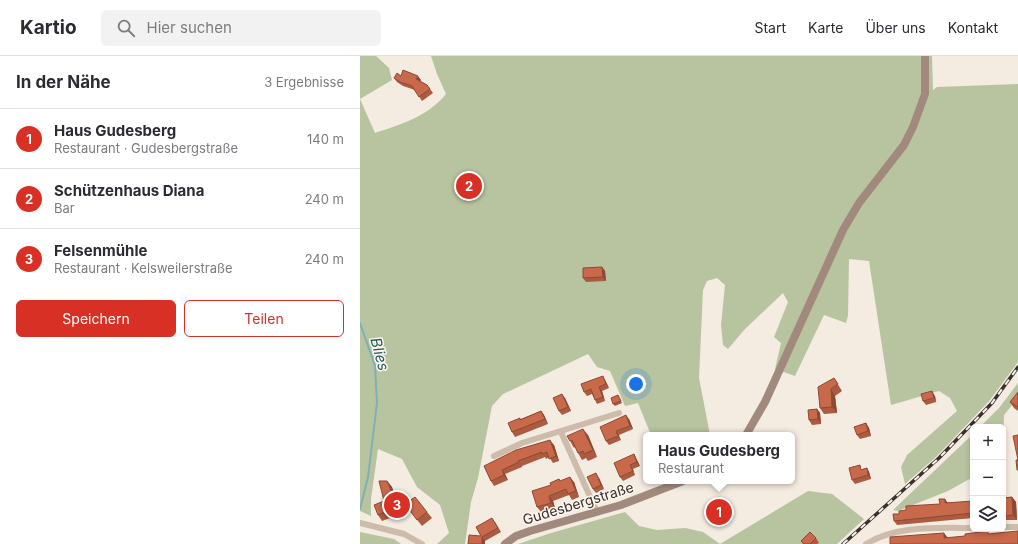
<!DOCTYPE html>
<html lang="de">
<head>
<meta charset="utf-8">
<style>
	:root { --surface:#fff; --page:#f2f2f3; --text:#2b2b33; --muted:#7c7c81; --line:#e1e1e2; --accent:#d93025 }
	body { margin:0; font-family:Inter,sans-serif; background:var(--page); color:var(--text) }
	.controls { position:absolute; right:12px; bottom:12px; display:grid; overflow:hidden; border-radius:6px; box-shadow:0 2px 6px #0003 }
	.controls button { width:36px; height:36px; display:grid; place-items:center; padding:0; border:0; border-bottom:1px solid var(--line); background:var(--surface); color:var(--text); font:20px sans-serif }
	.you { position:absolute; left:276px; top:328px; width:14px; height:14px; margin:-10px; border:3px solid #fff; border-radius:50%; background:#1a73e8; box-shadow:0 0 0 6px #1a73e833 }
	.badge { display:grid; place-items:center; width:26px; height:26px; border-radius:50%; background:var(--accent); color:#fff; font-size:13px; font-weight:700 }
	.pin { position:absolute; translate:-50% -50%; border:2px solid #fff; box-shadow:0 1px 4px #0006 }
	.popup { position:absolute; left:283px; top:376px; width:152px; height:52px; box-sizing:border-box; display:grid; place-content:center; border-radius:6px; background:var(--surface); filter:drop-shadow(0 1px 3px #0005); font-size:13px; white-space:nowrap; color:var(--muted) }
	.popup b { font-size:15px; color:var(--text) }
	.popup::after { content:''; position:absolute; left:50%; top:100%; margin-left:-8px; border:8px solid transparent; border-top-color:var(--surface) }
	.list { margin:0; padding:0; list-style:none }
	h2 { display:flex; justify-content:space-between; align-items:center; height:52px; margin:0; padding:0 16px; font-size:17px }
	h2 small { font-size:13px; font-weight:400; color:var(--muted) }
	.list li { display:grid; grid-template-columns:26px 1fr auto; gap:12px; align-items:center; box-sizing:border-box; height:60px; padding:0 16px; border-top:1px solid var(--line) }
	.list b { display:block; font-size:15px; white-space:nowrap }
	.list p { margin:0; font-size:13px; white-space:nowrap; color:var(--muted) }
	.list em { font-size:13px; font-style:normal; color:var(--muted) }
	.actions { display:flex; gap:8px; padding:12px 16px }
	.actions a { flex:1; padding:9px 0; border:1px solid var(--accent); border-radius:6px; text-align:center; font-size:14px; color:var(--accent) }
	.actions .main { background:var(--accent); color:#fff }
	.icon { flex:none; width:22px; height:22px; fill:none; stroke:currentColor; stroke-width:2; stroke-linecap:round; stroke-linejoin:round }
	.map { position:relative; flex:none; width:658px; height:488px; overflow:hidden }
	header { display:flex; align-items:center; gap:24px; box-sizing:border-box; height:56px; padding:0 20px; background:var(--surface); border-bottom:1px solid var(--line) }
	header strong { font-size:19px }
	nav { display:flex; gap:22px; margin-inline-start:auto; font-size:14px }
	.search { width:280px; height:36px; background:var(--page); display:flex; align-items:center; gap:10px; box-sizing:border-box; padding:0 14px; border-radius:6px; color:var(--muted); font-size:15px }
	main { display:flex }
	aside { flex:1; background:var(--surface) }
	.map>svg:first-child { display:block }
</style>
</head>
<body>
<header>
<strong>Kartio</strong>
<div class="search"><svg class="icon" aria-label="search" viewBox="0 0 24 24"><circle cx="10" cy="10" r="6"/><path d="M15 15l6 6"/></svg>Hier suchen</div>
<nav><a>Start</a><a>Karte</a><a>Über uns</a><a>Kontakt</a></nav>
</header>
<main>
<aside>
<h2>In der Nähe<small>3 Ergebnisse</small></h2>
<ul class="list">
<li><span class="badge">1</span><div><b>Haus Gudesberg</b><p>Restaurant · Gudesbergstraße</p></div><em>140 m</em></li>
<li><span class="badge">2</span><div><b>Schützenhaus Diana</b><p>Bar</p></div><em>240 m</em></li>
<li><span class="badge">3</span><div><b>Felsenmühle</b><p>Restaurant · Kelsweilerstraße</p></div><em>240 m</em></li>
</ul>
<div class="actions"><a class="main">Speichern</a><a>Teilen</a></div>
</aside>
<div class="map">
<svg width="658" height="488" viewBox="0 0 658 488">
	<rect width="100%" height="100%" fill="#f4ebe1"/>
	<g fill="#b8c4a0">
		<polygon points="0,0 16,0 29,12 32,24 0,43"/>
		<path d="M71,0H572L573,34L577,31L658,28V306L630,344L577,400L545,428L541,411L547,399L597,355L590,342L579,335L531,349L509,205L489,203L488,260L486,267L464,259L435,320L415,313L421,287L414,281L428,246L423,237L385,273L368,293L363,289L361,269L365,229L357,222L347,225L343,234L339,322L350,379H291L278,347L265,350L250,315L237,311L228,298L143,338L132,350L118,422L111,446L105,488H77L89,477L80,449L57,431L42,403L18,393L11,443V460L0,455V43L15,77C42,68 67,61 86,38L77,18Z"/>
		<polygon points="658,327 658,342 644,359 643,390 643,371 620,371 639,352"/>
		<polygon points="613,378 613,421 588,435 538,455 533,454"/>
		<polygon points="448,435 472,438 504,463 477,488 158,488 191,477 265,456 279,470 297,474 325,472 343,476 360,488"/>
		<polygon points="0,476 34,483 41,488 0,488"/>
	</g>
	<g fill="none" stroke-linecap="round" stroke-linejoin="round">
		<polyline stroke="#7fb0b2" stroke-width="2" points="0,267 15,310 17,347 8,421 0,453"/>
		<g stroke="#cdbbac" stroke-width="6">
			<polyline points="201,376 237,456"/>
			<polyline points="134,400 162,387 259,357"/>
			<polyline points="0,467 44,478 62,488"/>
			<polyline points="643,471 658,471"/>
			<path d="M506,488C537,469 578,472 613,472"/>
		</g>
		<g stroke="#a18a7d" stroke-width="8">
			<polyline points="386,379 405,346 483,174 499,147 544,89 553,71 565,38 565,0"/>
			<polyline points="145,488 156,480 170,475 261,449 323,425"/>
		</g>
		<defs>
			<polyline id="rail" points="483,488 579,402 632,347 658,311"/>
		</defs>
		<use href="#rail" stroke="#3b302b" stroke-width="3.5"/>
		<use href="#rail" stroke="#fbf5ee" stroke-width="2" stroke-dasharray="6" stroke-linecap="butt"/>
	</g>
	<g fill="#ac5a40">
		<polygon points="41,20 61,24 60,25 67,29 73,37 62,45 55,34 43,30 37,26 34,22"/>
		<polygon points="112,121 115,125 115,136 104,136 101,131"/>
		<polygon points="242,211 245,215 246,225 226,226 223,222"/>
		<polygon points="474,322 482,335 475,340 477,357 464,358 460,352"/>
		<polygon points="245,324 249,332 242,335 245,345 237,348 232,338 227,340 224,336"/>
		<polygon points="658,336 658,355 654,352 650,346"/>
		<polygon points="258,339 262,347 255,350 253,348"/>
		<polygon points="575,340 576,346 566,349 563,345"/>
		<polygon points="205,342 211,355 202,359 199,355"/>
		<polygon points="457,353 460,357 461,368 452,369 449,364"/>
		<polygon points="181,355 184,359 188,368 155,381 152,376 161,363"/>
		<polygon points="269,363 273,373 259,379 261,384 249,389 246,385"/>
		<polygon points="506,367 509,372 511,380 500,383 497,379"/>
		<polygon points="228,379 237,401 228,405 226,402 222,404 218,397 215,391 214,392 210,385"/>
		<polygon points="194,389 199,405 193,407 189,401 186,403 185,401 162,410 162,411 145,418 148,424 134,430 131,425 124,410"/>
		<polygon points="274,398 280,410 273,413 275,419 263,425 260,421"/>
		<polygon points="507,412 509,416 511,423 495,428 492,424 503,413"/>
		<polygon points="239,422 244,433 236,437 233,433"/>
		<polygon points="199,423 200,425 214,426 219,441 212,444 209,439 193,445 195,452 181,456 177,451 191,429"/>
		<polygon points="27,425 32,431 34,439 40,437 44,443 46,448 67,456 72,462 62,470 47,451 49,457 43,460 41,458 22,465 18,459 24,445"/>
		<polygon points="652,441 656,446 657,464 643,464 643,442"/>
		<polygon points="361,443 371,459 357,468 347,452"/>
		<polygon points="613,445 613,462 537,469 534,465 539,458 546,454 580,448"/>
		<polygon points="135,466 141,476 125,485 125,488 121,480"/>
		<polygon points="456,482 459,487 457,488 443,488 441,485"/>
	</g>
	<g fill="#8c4a34">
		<polygon points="58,20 61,24 59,27 56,23"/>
		<polygon points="112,121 115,125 115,136 112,131"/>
		<polygon points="242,211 245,215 246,225 243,221"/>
		<polygon points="243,320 249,332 246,328"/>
		<polygon points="239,331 242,335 245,345 243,341"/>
		<polygon points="471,333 475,340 477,357 472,351"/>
		<polygon points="572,335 575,340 576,346 574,342"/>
		<polygon points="202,338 205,342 211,355 208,351"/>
		<polygon points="457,353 460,357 461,368 458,363"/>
		<polygon points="181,355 184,359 188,368 185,363"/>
		<polygon points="266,359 269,363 273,373 270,370"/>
		<polygon points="506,367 509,372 511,380 508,375"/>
		<polygon points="223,373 228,379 237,401 233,394"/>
		<polygon points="190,384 194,389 199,405 196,400"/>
		<polygon points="274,398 280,410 277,406"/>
		<polygon points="507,412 509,416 511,423 508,419"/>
		<polygon points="142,414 145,418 148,424 144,419"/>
		<polygon points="236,417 239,422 244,433 241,429"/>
		<polygon points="210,421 214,426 219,441 216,435"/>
		<polygon points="27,425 32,431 37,446 33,439"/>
		<polygon points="40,437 44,443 49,457 45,451"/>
		<polygon points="189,440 193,445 195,452 191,447"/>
		<polygon points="652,441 656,446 657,464 653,459"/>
		<polygon points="585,443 588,447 585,447"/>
		<polygon points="584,477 588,482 584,482"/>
		<polygon points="122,481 125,485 125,488 122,488"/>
	</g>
	<g fill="#c8694b" stroke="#8c4a34">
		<polygon points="43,14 58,20 56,23 67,29 70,33 59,41 52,30 40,26 34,22 37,17 41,20"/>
		<rect x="101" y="121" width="11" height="10"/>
		<polygon points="242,211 243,221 223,222 223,212"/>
		<polygon points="243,320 246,328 239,331 243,341 235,344 231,333 224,336 221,328"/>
		<polygon points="474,322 478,328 471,333 472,351 460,352 458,331"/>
		<polygon points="572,335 574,342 563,345 561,338"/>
		<polygon points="658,336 658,351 650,346"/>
		<polygon points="202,338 208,351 199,355 193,342"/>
		<polygon points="258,339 261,345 253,348 251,342"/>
		<polygon points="457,353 458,363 449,364 448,354"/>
		<polygon points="181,355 185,363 152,376 148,367 160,362 160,364"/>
		<polygon points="266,359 270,370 256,375 258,380 246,385 240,371"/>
		<polygon points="506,367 508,375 497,379 494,371"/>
		<polygon points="223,373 233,394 224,398 223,395 218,397 212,384 210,385 207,380"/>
		<polygon points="658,379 658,404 653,380"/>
		<polygon points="190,384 196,400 189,403 187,396 182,398 182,396 158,405 159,406 142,414 144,419 131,425 124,410 156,394"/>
		<polygon points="274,398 277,406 270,409 273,415 260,421 254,407"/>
		<polygon points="656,404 658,404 658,414 657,414"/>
		<polygon points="500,409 501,414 507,412 508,419 492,424 489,412"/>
		<polygon points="236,417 241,429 233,433 227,421"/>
		<polygon points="210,421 216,435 208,438 206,433 189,440 191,447 177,451 172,435 191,429 190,427 199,423 200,425"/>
		<polygon points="19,425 27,425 33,439 40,437 45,451 38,453 37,451 18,459 14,449 24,445"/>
		<polygon points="55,441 67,456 57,464 45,448"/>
		<polygon points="652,441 653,459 643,460 643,442"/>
		<polygon points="361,443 368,455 354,464 347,452"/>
		<polygon points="579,443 585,443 585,447 613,445 613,457 534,465 533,458 539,458 539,455 546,454 546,450 580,448"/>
		<polygon points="132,462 138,472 122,481 122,488 108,488 109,479 121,480 116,471"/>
		<polygon points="628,475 628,478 658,475 658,488 530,488 530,481 584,477 584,482 605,480 605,478"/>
		<polygon points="450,476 456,482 450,488 444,488 441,485"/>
	</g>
	<g text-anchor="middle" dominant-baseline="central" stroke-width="3" stroke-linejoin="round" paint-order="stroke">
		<g font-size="14" fill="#3b302b" stroke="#fbf5ee">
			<text transform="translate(218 447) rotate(-17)">Gudesbergstraße</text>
		</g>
		<g font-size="15" font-style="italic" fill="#1f5a5e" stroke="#fbf5ee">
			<text transform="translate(20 298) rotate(75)">Blies</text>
		</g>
	</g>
</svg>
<div class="controls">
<button>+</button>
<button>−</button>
<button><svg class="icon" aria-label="layers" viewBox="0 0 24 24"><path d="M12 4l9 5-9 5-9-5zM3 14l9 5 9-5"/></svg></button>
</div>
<div class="you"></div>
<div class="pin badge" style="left:359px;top:456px">1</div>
<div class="popup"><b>Haus Gudesberg</b>Restaurant</div>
<div class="pin badge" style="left:109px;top:130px">2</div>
<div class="pin badge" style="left:37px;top:449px">3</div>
</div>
</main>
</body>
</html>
